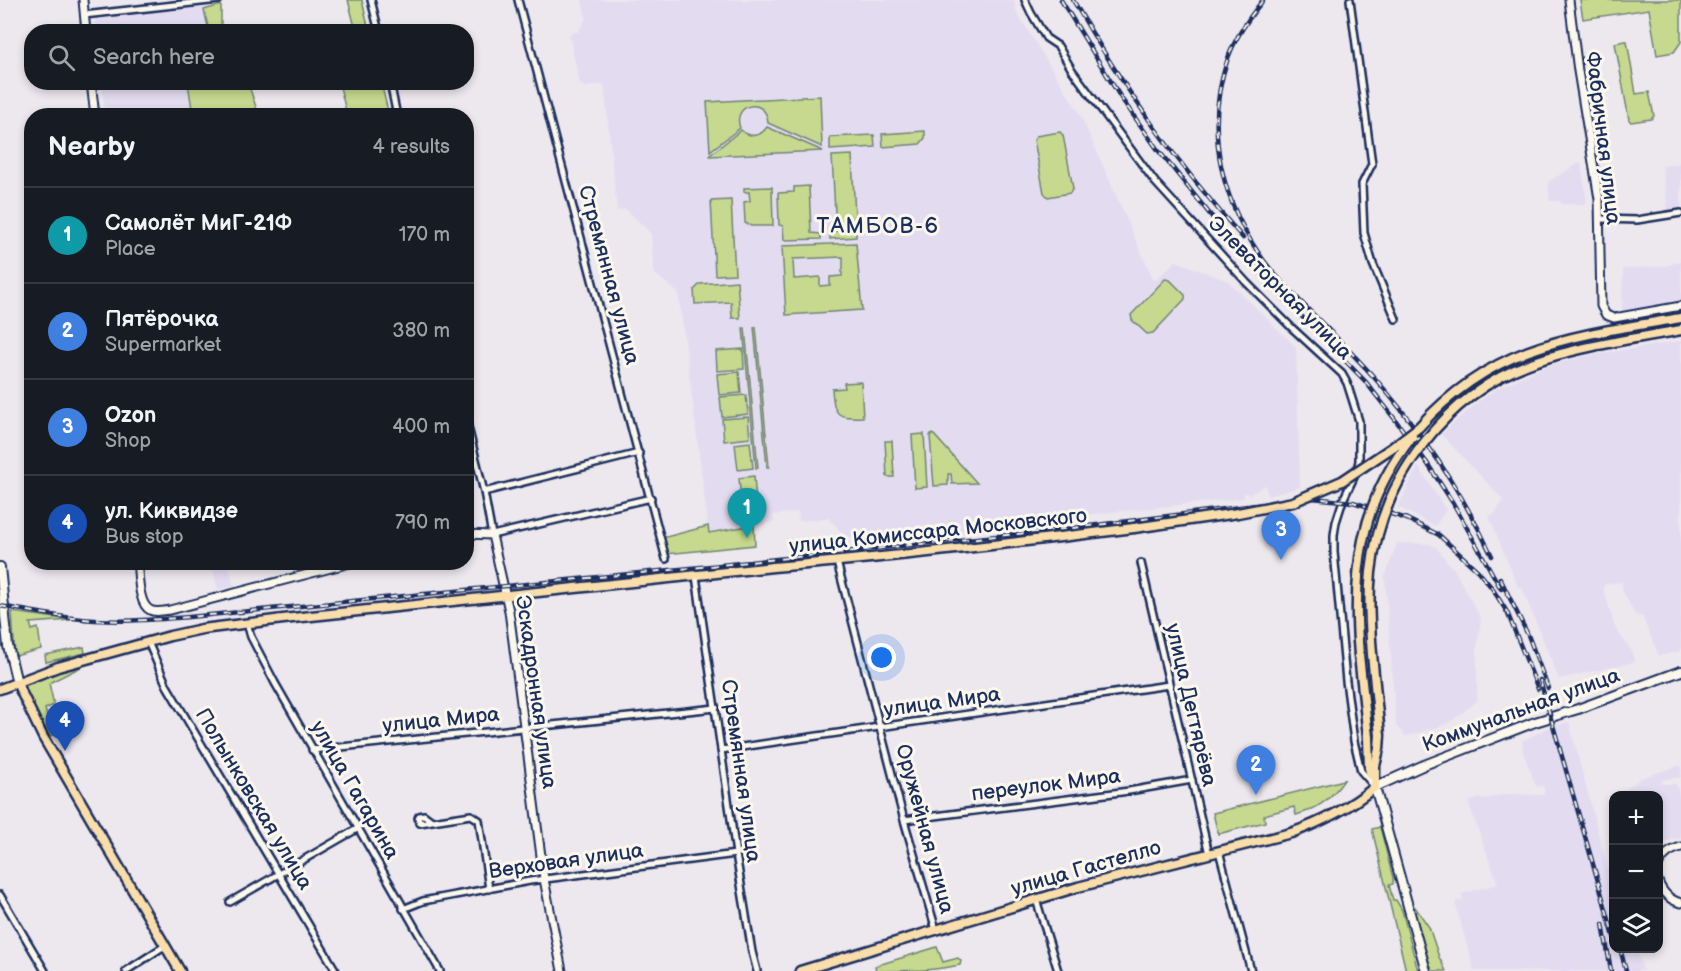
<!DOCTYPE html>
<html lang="en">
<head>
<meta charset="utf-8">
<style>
	:root { --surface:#171b24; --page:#242831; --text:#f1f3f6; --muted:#9ea1a6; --line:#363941; --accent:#1a73e8 }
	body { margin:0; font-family:"Balsamiq Sans",sans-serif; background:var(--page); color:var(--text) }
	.controls { position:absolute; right:18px; bottom:18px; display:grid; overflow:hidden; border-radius:12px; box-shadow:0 3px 9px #0003 }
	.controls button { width:54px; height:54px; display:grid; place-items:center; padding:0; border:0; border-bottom:2px solid var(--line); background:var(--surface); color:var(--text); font:30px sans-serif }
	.you { position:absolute; left:882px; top:658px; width:21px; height:21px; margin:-15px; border:4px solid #fff; border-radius:50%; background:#1a73e8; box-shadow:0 0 0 9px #1a73e833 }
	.badge { display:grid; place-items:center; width:39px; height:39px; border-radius:50%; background:var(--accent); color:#fff; font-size:20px; font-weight:700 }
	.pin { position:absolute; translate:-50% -50px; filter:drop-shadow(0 2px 3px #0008) }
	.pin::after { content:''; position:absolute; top:32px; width:21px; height:18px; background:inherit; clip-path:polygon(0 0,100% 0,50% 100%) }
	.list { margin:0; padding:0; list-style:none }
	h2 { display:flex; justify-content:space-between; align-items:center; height:78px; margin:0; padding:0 24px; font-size:26px }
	h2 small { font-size:20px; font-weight:400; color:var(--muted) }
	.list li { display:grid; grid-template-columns:39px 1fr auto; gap:18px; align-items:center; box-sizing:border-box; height:96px; padding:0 24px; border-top:2px solid var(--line) }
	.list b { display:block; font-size:22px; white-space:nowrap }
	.list p { margin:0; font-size:20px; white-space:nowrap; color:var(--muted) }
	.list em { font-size:20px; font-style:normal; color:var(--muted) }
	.icon { flex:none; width:33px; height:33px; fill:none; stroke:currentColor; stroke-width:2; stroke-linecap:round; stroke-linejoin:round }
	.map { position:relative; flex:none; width:1681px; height:971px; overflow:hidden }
	.search { position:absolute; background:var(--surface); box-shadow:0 3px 9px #0003; left:24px; top:24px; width:450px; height:66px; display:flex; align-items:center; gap:15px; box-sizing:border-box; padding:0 21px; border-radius:24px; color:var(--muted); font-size:22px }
	.panel { position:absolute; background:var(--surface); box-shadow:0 3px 9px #0003; left:24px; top:108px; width:450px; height:462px; border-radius:24px }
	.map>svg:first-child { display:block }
</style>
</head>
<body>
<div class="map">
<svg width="1681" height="971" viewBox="0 0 1681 971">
	<rect width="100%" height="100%" fill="#ede7ee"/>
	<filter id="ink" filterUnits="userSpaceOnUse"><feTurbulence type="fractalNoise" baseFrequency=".0167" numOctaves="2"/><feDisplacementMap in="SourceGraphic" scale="12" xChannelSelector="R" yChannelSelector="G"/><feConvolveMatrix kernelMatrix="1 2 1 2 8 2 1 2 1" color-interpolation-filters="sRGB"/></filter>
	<g filter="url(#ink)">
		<g fill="#e3dcf0">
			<polygon points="582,0 1014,0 1017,13 1080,114 1154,281 1176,261 1228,281 1296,347 1300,487 1268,496 1265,485 1249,495 1244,492 1244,498 1001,524 995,529 930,536 846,537 828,518 799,521 798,512 773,515 774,522 709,534 685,340 678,293 654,273 651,234 626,209 617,211 604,84 585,87 580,84 569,34 579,31 586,18"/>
			<polygon points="215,3 222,31 96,31 95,17"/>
			<polygon points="102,83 233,83 240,115 105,115"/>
			<polygon points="1581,162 1587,204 1562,204 1560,201 1550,201 1548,182"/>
			<polygon points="1681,163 1681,208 1668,210 1662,166"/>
			<polygon points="1681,261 1681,302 1624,313 1622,311 1623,269 1665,266"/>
			<polygon points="1681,341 1681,651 1659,656 1642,616 1637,616 1633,611 1622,589 1622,582 1606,584 1603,587 1615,628 1632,651 1634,662 1559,679 1521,586 1518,587 1489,516 1495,513 1503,500 1441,434 1479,401 1498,388 1523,376 1552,364 1591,355"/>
			<polygon points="1418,466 1446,510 1435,526 1398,507"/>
			<polygon points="1397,543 1432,544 1432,546 1436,547 1451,567 1453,567 1481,619 1477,646 1477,701 1452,721 1434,729 1406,736 1396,726 1385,577"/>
			<polygon points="211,563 228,563 234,586 218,590"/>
			<polygon points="1569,722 1611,881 1614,896 1614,948 1637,949 1643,971 1474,971 1455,902 1463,900 1461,894 1498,884 1468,802 1480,798 1481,800 1506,794 1544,795 1544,787 1536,786 1523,752 1522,741 1548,728"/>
			<polygon points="1681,765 1681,777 1661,780 1662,784 1676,784 1681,802 1681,838 1659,843 1658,796 1622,795 1621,793 1641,778"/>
		</g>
		<g fill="#c6d98e" stroke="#708476" stroke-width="1.5" fill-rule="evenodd">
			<polygon points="348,0 362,0 369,31 356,31"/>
			<polygon points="1580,0 1681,0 1681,42 1674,52 1657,55 1649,9 1583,19"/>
			<polygon points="221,5 221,31 209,31 204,10"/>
			<polygon points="1625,41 1627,41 1636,94 1649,92 1654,116 1651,119 1631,122 1629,120 1615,43"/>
			<polygon points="188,83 248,83 257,110 236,115 193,115"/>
			<polygon points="342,83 381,83 389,115 347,115 339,83"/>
			<path d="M820,96L822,147L768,123C767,96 731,103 740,128L710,151L707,102Z"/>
			<path d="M767,127L823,151L710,156V155L741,130C750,138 760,137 767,127Z"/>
			<polygon points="925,131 925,138 920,144 883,147 882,134"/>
			<polygon points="1060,132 1063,135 1073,188 1070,193 1048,197 1044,193 1034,140 1036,136"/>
			<polygon points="874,135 875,147 830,150 830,137"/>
			<polygon points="852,155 856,237 830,239 830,232 836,231 832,156"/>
			<polygon points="809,186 811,233 821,234 821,239 784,240 783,226 779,225 778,193 794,192 794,187"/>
			<polygon points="772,187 773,226 751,226 745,223 744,202 750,201 749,192 744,192 744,188"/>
			<polygon points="731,200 735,274 715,275 711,201"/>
			<path d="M856,243L862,310L786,315L782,246ZM843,257V269L842,270V276L830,277V285L820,286V277L794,279L793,259Z"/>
			<polygon points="1165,279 1170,280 1185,295 1185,299 1153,333 1147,334 1132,320 1131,315"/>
			<polygon points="737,281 740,318 732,318 731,302 695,304 694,290 700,284"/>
			<polygon points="754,327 756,327 769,467 767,467"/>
			<polygon points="743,328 745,328 758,468 756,468"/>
			<polygon points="743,349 744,369 717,371 716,351"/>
			<polygon points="739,372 741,393 719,395 717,374"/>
			<path d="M861,382L863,417C837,418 834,416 832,389L845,388L844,383Z"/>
			<polygon points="746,395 748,414 722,417 720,397"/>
			<polygon points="748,417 750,438 724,441 722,419"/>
			<polygon points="924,434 927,487 915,488 912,435"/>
			<polygon points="931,434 934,435 977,483 952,484 951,474 948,474 948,485 934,486 930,436"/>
			<polygon points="885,441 892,441 894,477 887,477"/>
			<polygon points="750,442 753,468 738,470 735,444"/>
			<polygon points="754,476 756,502 741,503 739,478"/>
			<polygon points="754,525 755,545 666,554 662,538 708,526 709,533"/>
			<polygon points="12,612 71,620 30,623 32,630 38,628 41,649 15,656"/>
			<polygon points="84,647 85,653 46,662 45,655"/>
			<polygon points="81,665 81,667 49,683 54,705 45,709 47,716 56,732 51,736 49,734 25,691 26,684 32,679"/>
			<path d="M1344,780C1331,799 1318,809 1296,815L1294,807L1264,815L1265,822L1218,834L1213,813Z"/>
			<polygon points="1380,827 1393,878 1393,884 1389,885 1393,900 1396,900 1402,910 1418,971 1406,971 1372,829"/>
			<polygon points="1415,907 1429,927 1439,957 1446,971 1432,971 1414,911"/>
			<path d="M937,947L943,962L958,958L961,961L960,965C933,971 905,971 876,971L875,966Z"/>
		</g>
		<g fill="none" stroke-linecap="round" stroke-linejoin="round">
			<defs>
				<g id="minor">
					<polyline points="371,0 379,32"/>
					<polyline points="518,0 666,559"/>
					<polyline points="1025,0 1031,13 1046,38 1058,46 1072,70 1155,182 1247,283 1292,328 1342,374 1347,383 1359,421 1359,461 1356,473 1343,500 1336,522 1334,535 1334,552 1346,681 1354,741 1361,771 1374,786"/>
					<polyline points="1350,0 1372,164 1362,184 1364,233 1373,264 1396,319"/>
					<polyline points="84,15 219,0"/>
					<polyline points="390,82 397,116"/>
					<polyline points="1600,219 1637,220 1681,213"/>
					<polyline points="466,419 484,492 492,535 651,498"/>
					<polyline points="484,492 639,453"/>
					<polyline points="837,562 904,820 936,930"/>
					<polyline points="1141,563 1209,854"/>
					<polyline points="696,576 736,854 752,952 757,971"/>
					<polyline points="247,623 251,637 275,683 440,971"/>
					<polyline points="148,642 167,686 336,971"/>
					<polyline points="312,750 716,708"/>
					<polyline points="721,750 1169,685"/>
					<polyline points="904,820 1129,791 1192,780"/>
					<polyline points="432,821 420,823 418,818 419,816 424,815 432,821 471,815 479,820 489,889"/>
					<polyline points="1219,851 1251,971"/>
					<polyline points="0,895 45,971"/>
					<polyline points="1036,899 1058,971"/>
					<polyline points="230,902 357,829"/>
					<polyline points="403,909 423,901 530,881 736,854"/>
					<polyline points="126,971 166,945"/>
				</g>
				<g id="tertiary">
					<polyline points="83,0 86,32"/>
					<polyline points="1569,0 1578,71 1599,199 1601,306 1606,315 1614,318 1681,306"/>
					<polyline points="91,82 95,116"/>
					<polyline points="466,534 492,535 509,611 544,879 562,971"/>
					<path d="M137,562C139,575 138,604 150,610C155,613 164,611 170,610L354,562"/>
					<path d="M1658,866C1663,855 1670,850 1681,847"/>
					<path d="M1658,881C1662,892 1669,900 1681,903"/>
				</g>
				<g id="secondary">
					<polyline points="0,567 8,646 17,683"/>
					<polyline points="1426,971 1375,787 1424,765 1535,722 1578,709 1681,671"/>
				</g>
				<g id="primary">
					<path d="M1419,427C1496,342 1575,336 1681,318"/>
					<polyline points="1372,654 1380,735 1379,749 1375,766 1375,787"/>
					<polyline points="1359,655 1368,737 1369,768 1371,775"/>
					<polyline points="17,683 43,737 180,971"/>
					<path d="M0,689L58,667L170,636L202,629L283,619L773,567C893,557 1014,543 1134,528"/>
					<path d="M800,971L1078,887L1291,833C1322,822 1349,808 1375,787"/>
				</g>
			</defs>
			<use href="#minor" stroke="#1b2f5e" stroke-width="10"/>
			<use href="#tertiary" stroke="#1b2f5e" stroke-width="11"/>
			<use href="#secondary" stroke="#1b2f5e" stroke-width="12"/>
			<use href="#primary" stroke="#1b2f5e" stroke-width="13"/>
			<use href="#minor" stroke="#fbf7ec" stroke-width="5"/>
			<use href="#tertiary" stroke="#fbf7ec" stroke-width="7"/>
			<use href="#secondary" stroke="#fbf7ec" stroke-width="8"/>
			<use href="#primary" stroke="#f9deab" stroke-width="8"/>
			<defs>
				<g id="rail">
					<polyline points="1061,0 1121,98 1158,150 1217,223 1270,284 1365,381 1394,418 1427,463 1453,503 1501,589"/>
					<path d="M1073,0C1121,85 1178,165 1243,238"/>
					<path d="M1263,0C1249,18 1236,36 1228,58C1202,133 1223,209 1271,270C1280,281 1290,290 1299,300C1323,325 1349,349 1372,375C1420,429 1461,490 1492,556"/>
					<polyline points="1500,578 1528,635 1548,688"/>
					<path d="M0,606C24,610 49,615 73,618C112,623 151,620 189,617L701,567L1073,528L1311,498L1353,502L1407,519L1439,535L1478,571L1492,588L1507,612L1538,689"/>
					<polyline points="1540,680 1614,937"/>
					<polyline points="1603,924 1611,971"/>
					<polyline points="1620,948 1626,971"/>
				</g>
			</defs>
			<use href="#rail" stroke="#1b2f5e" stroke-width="4.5"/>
			<use href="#rail" stroke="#fbf7ec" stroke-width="2" stroke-dasharray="7" stroke-linecap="butt"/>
			<defs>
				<g id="primary-bridge">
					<polyline points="1134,528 1238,513 1293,502 1342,481 1393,447 1419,427"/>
					<path d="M1372,654C1370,627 1368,599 1371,572C1381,479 1445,394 1534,362C1581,346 1632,339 1681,330"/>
					<path d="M1359,655C1352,573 1359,504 1412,437"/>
				</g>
			</defs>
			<use href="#primary-bridge" stroke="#1b2f5e" stroke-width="13" stroke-linecap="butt"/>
			<use href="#primary-bridge" stroke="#f9deab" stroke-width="8"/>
		</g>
	</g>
	<g text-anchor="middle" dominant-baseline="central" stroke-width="6" stroke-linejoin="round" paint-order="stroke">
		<g font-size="21" fill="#1b2f5e" stroke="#fbf7ec">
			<text transform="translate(1603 138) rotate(83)">Фабричная улица</text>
			<text transform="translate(609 275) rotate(75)">Стремянная улица</text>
			<text transform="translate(1280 288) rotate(45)">Элеваторная улица</text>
			<text transform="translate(938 531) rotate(-6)">улица Комиссара Московского</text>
			<text transform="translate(536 692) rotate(82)">Эскадронная улица</text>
			<text transform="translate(942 702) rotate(-8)">улица Мира</text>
			<text transform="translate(1191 705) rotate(77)">улица Дегтярёва</text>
			<text transform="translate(1521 710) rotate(-20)">Коммунальная улица</text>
			<text transform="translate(441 720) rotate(-6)">улица Мира</text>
			<text transform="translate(741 771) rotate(82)">Стремянная улица</text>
			<text transform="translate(1046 785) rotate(-7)">переулок Мира</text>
			<text transform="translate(355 790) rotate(60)">улица Гагарина</text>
			<text transform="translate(254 799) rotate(59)">Полынковская улица</text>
			<text transform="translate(925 829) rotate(75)">Оружейная улица</text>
			<text transform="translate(566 861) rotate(-8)">Верховая улица</text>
			<text transform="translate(1086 868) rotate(-16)">улица Гастелло</text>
		</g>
		<g font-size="22" letter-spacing="1.5" fill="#1b2f5e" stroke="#fbf7ec">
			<text x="878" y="226">ТАМБОВ-6</text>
		</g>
	</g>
</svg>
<div class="controls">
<button>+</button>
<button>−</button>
<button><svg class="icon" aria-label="layers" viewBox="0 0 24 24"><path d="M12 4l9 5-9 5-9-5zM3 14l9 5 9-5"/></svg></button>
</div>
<div class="you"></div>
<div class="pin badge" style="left:747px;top:538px;background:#0f9aa8">1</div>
<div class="pin badge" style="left:1256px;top:795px;background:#3f7fe0">2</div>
<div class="pin badge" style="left:1281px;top:560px;background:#3f7fe0">3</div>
<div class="pin badge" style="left:65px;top:751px;background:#1a4fb4">4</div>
<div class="search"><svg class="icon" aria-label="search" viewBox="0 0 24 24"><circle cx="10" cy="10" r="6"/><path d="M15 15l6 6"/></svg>Search here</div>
<section class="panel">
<h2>Nearby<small>4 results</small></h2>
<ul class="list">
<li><span class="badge" style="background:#0f9aa8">1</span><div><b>Самолёт МиГ-21Ф</b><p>Place</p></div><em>170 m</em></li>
<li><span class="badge" style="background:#3f7fe0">2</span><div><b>Пятёрочка</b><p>Supermarket</p></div><em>380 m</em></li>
<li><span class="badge" style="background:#3f7fe0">3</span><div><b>Ozon</b><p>Shop</p></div><em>400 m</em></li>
<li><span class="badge" style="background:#1a4fb4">4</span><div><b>ул. Киквидзе</b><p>Bus stop</p></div><em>790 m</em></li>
</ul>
</section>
</div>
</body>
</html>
